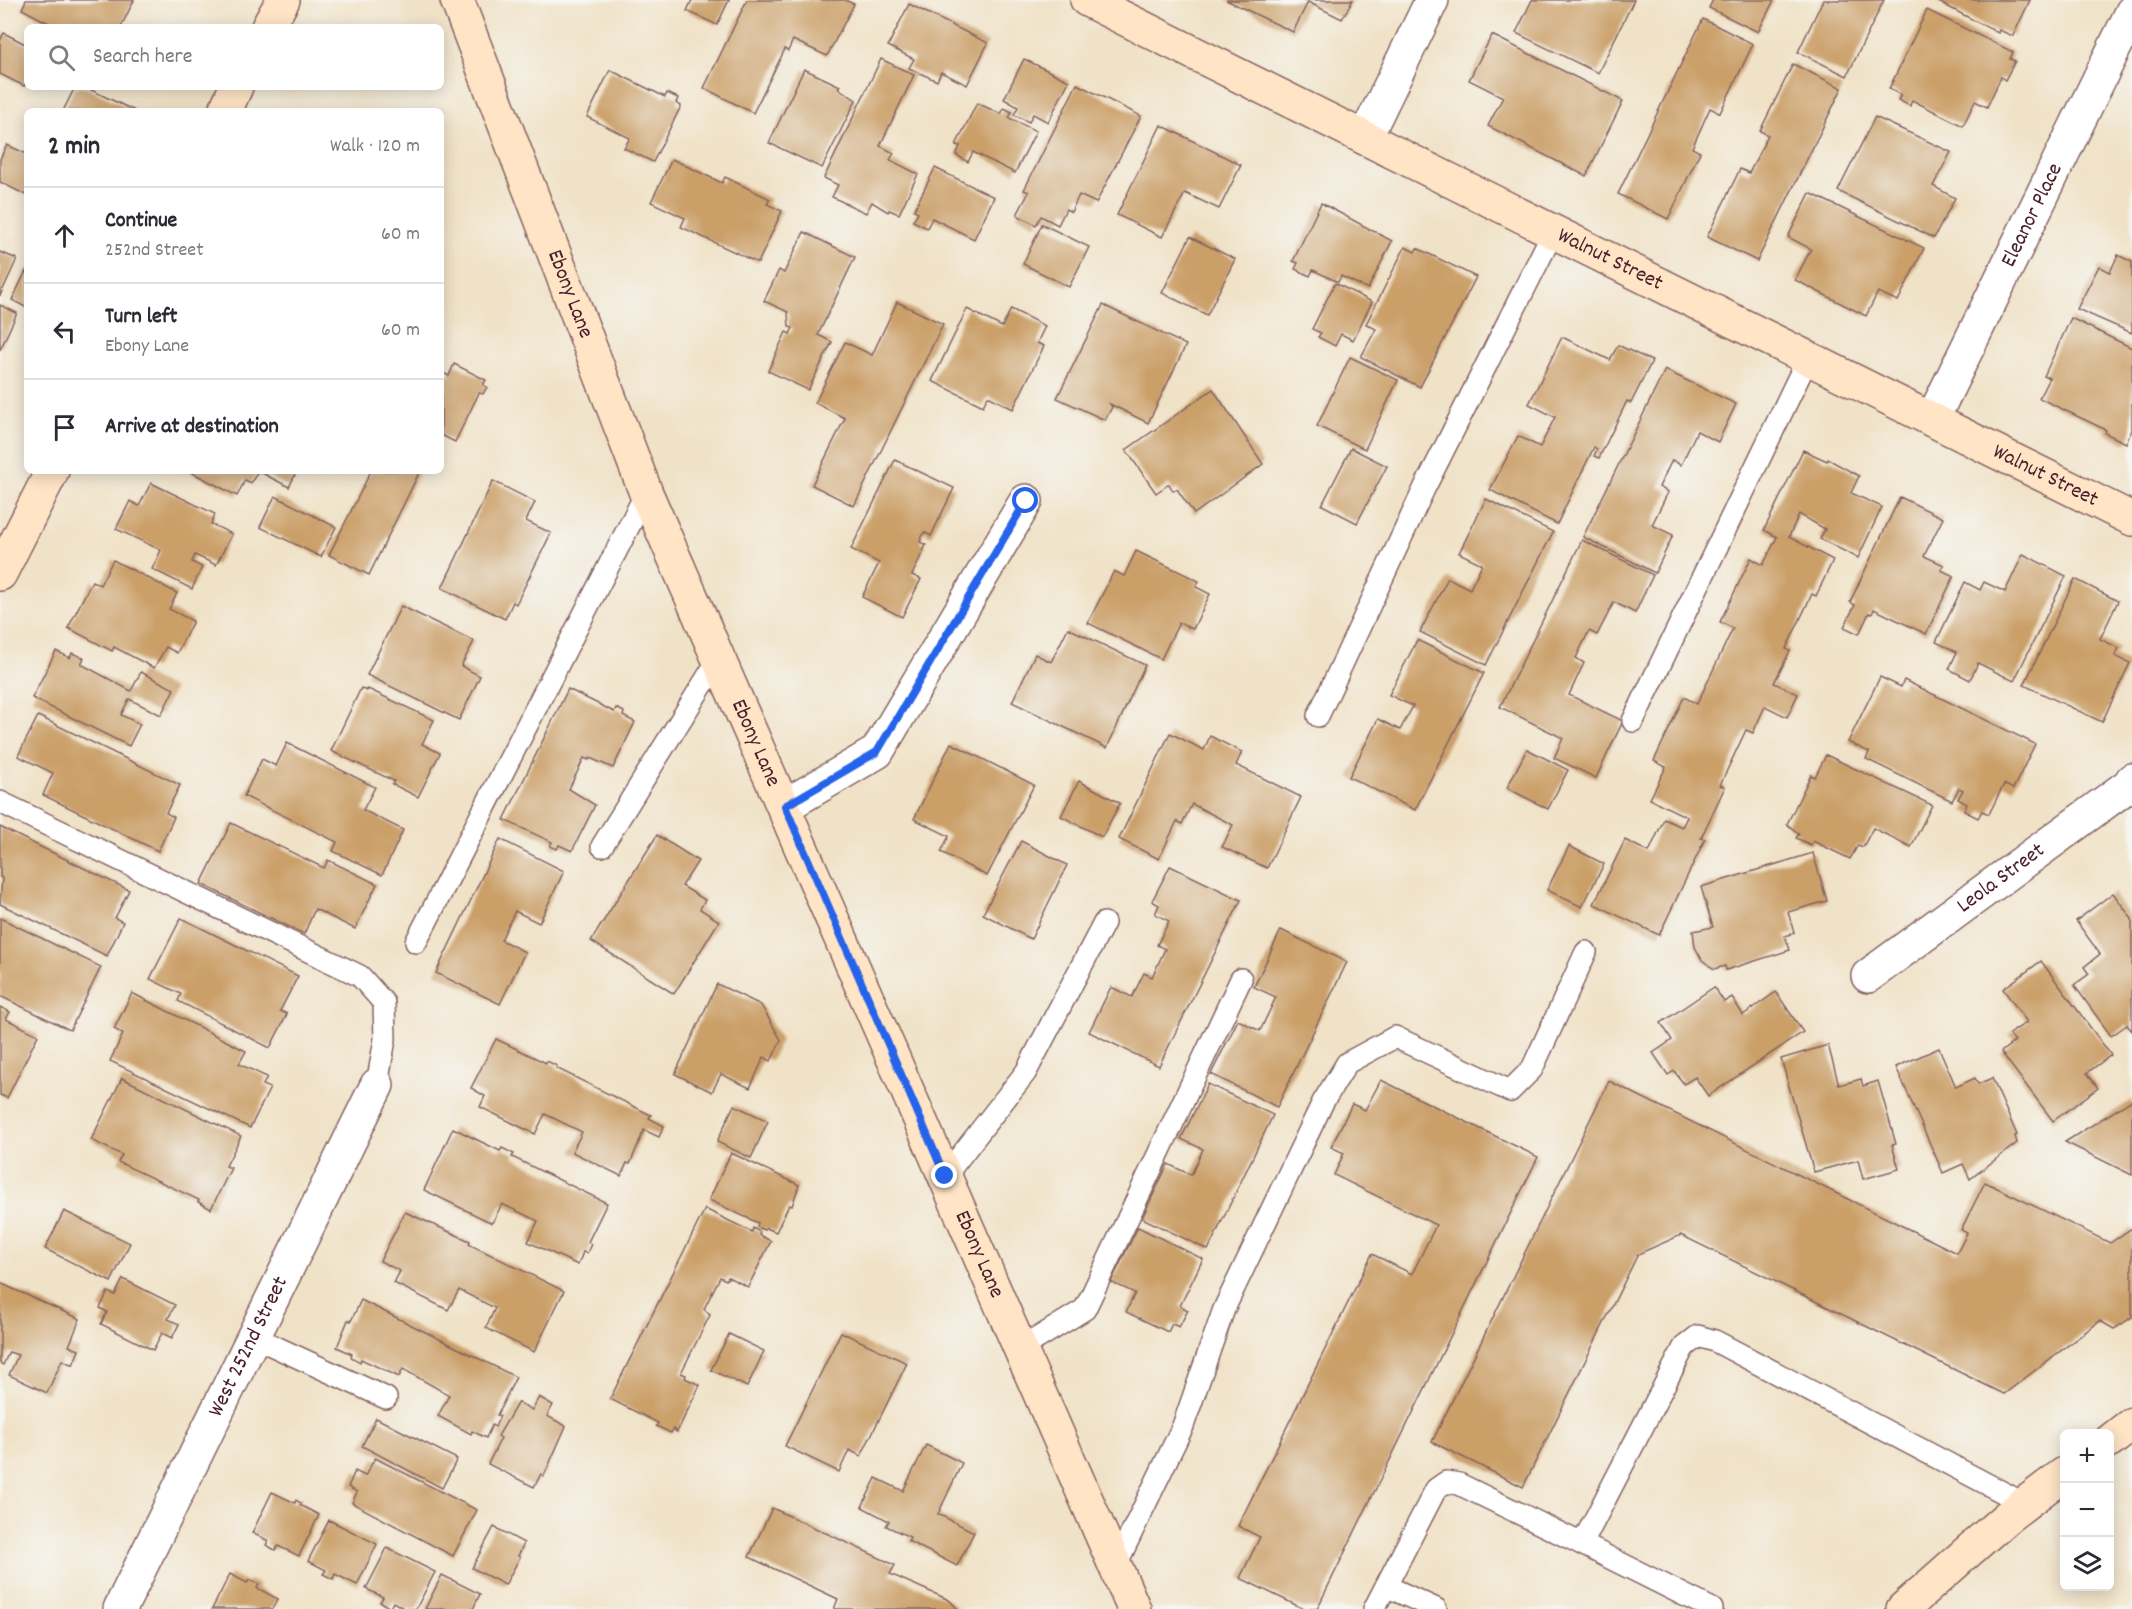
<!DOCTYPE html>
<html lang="en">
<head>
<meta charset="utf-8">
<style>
	:root { --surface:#fff; --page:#f2f2f3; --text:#2b2b33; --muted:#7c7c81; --line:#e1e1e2 }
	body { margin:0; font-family:Dekko,sans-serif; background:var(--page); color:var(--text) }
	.controls { position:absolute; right:18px; bottom:18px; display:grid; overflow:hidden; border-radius:9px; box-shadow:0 3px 15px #0003 }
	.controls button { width:54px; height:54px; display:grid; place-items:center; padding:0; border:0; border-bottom:2px solid var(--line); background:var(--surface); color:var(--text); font:30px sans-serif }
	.stop { position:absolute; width:18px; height:18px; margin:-14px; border:4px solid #2563eb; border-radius:50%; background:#fff }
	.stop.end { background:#2563eb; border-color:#fff; box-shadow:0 2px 6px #0008 }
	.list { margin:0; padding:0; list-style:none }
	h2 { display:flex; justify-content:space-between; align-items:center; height:78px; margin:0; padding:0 24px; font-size:26px }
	h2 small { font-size:20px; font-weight:400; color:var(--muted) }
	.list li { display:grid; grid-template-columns:39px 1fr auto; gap:18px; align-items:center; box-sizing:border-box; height:96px; padding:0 24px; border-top:2px solid var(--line) }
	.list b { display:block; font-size:22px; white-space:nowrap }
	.list p { margin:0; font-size:20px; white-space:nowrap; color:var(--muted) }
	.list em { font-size:20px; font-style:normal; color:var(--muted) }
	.icon { flex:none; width:33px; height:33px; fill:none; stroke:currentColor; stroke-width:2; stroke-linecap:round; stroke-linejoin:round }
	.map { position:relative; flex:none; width:2132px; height:1609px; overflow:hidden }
	.search { position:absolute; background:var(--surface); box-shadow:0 3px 15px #0003; left:24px; top:24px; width:420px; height:66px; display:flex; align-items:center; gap:15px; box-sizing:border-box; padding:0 21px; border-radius:9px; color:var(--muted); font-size:22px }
	.panel { position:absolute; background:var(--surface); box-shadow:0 3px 15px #0003; left:24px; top:108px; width:420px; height:366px; border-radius:9px }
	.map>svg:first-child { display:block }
</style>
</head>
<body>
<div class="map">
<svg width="2132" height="1609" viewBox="0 0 2132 1609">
	<rect width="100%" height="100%" fill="#f6f6f2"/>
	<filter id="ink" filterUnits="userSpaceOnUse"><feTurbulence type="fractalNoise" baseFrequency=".0167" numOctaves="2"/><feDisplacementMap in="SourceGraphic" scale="12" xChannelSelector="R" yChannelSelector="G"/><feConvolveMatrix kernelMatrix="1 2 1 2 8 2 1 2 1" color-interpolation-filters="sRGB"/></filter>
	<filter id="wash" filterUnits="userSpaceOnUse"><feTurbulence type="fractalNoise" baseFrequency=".008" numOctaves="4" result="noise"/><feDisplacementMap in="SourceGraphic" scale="24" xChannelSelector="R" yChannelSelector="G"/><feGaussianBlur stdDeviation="1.35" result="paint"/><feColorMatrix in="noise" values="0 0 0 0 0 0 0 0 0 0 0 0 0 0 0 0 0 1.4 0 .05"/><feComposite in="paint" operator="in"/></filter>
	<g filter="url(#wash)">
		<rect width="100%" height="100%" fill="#f0e2c7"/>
		<g id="blocks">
			<g fill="#ca9f67">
				<polygon points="26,0 134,0 121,27 56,27 22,9"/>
				<polygon points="692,0 729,0 717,25 687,11"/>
				<polygon points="747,0 845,0 854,4 827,56 793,40 788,51 785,49 753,113 704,88"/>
				<polygon points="1226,0 1353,0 1342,19 1308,2 1293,32"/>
				<polygon points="1532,0 1634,0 1598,73 1516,33"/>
				<polygon points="1713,0 1774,0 1758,32 1709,8"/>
				<polygon points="1823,0 1884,0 1847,76 1798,52"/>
				<polygon points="1935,0 2030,0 2013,36 1999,30 1998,33"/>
				<polygon points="909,4 988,43 967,85 941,72 937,81 909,68 914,59 888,46"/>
				<polygon points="1927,10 2013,52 2010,59 2015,61 2005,80 2001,77 1987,107 1975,101 1963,126 1912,100 1910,106 1898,100 1901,95 1889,89"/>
				<polygon points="1703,19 1753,44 1720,113 1710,108 1692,148 1700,152 1668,219 1618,194"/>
				<polygon points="4,33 27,45 27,81 24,86 0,74 0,41"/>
				<polygon points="1492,35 1623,101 1586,176 1488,126 1503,97 1469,80"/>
				<polygon points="881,59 914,75 880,146 894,153 890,160 918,174 899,214 889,210 888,212 872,202 866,213 832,197 838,185 824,178"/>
				<polygon points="1024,59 1069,81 1048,122 1033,114 1029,122 1014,115 1018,107 1004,99"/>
				<polygon points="1793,64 1842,88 1757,261 1707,237 1740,169 1749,173 1768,135 1760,131"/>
				<polygon points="804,69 840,86 838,88 856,100 822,168 769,143"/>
				<polygon points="610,70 665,97 667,93 678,98 676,103 681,106 653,162 624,148 630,138 587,117"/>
				<polygon points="1077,84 1141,116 1096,203 1079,195 1071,212 1066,209 1058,225 1041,216 1036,225 1017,215 1029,192 1024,190"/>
				<polygon points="75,87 85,87 135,111 63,111"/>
				<polygon points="977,103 1001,114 1004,108 1012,112 1009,118 1036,131 1015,173 973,152 968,162 956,155 960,146 956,145"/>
				<polygon points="1875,117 1951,152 1933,186 1955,198 1934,238 1838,191"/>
				<polygon points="1161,125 1241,165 1219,209 1185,193 1162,237 1117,215"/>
				<polygon points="7,145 27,154 26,195 0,182 0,159"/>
				<polygon points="672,159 722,183 725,177 770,199 767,204 782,211 758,263 681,227 685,218 651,202"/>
				<polygon points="935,168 994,197 974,239 932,218 927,228 913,221 918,212 914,210"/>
				<polygon points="1810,193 1924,248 1898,301 1878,292 1866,316 1795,280 1811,249 1788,237"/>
				<polygon points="1321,203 1392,241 1368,289 1341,276 1338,282 1313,270 1310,276 1295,269 1298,263 1293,261"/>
				<polygon points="1042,224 1089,247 1069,287 1023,264"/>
				<polygon points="804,232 855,257 818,335 832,342 808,390 768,371 786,332 790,334 793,328 789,327 788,312 764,301 779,270 784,273"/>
				<polygon points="1190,237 1235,259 1207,315 1162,293"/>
				<polygon points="1405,247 1415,252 1417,248 1476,277 1420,387 1361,357 1376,329 1366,324"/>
				<polygon points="0,252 17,259 0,296"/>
				<polygon points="2118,255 2132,262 2132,333 2077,309 2099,266 2110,272"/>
				<polygon points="27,269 27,308 12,300"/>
				<polygon points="1335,283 1372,302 1353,340 1341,334 1335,346 1318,337 1321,333 1312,329"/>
				<polygon points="897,302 943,324 854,506 812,485 845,418 815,403 845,342 872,355"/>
				<polygon points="0,305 17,313 0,350"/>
				<polygon points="1103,305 1186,345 1148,423 1110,404 1112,407 1105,420 1057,398"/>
				<polygon points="967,309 1002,327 1011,309 1045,326 1037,343 1044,346 1013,409 988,396 983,406 932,381"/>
				<polygon points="2071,318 2132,348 2132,430 2126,443 2105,433 2106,430 2039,398 2049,378 2044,376"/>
				<polygon points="1562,337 1610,360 1618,345 1652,361 1631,403 1627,401 1599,458 1594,456 1597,449 1594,447 1557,524 1490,490 1518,436 1540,447 1555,417 1529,404"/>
				<polygon points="1350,357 1398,380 1365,449 1317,426"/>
				<polygon points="454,364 486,380 483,385 487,387 483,394 479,393 455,442 441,435 441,372 449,376"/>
				<polygon points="1665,370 1736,404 1718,442 1697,431 1681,465 1672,460 1659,487 1668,492 1652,525 1673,535 1655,573 1583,537"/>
				<polygon points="1213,389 1263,464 1194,514 1177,489 1173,491 1169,484 1156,493 1126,450"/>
				<polygon points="1351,448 1387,466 1357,523 1322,505"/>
				<polygon points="1803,450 1827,461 1828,459 1859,476 1851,493 1882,507 1858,558 1820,539 1825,529 1799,514 1789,537 1833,560 1816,596 1812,594 1786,649 1790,651 1774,683 1798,694 1787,717 1765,706 1753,733 1746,730 1720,785 1725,787 1701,838 1705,839 1659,935 1594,904 1625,840 1649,852 1664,819 1682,827 1687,817 1650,799 1666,767 1654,761 1684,697 1697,704 1733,628 1720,622 1751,558 1763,565 1777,537 1764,530"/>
				<polygon points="895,460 954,488 931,536 924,532 920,542 926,545 912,575 921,579 902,617 862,597 879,563 851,549"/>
				<polygon points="189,471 258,471 251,483 245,480 237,496"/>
				<polygon points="258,471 297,471 289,487"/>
				<polygon points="371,471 420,471 369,575 329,555"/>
				<polygon points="493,481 535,502 526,521 551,533 516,604 513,602 505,619 442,588"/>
				<polygon points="151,483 215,514 211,524 232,534 216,565 195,555 192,562 202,567 192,589 152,569 161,550 116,529 130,501 139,506"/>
				<polygon points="275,496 336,527 321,557 260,527"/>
				<polygon points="1900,497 1943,518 1924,556 1944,565 1941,570 1954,576 1926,634 1874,609 1872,614 1869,613 1859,634 1844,627 1855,605 1850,602"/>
				<polygon points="1486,499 1553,532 1486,665 1420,632 1448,578 1470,589 1482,564 1459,553"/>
				<polygon points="1582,540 1653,575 1635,613 1614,602 1597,635 1589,631 1576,658 1584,663 1569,695 1623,721 1596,778 1554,758 1563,738 1500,707"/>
				<polygon points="1136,551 1199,581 1196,587 1210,594 1193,629 1179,623 1161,659 1088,623 1114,571 1124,576"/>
				<polygon points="2023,554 2066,576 2014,681 1978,663 1970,680 1949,669 1957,652 1936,642 1965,582 1980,590 1984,582 2005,592"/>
				<polygon points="113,560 177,593 169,609 193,621 177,653 166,647 154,668 114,647 112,651 68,628 92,581 100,585"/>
				<polygon points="2075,579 2118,601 2100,639 2119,648 2115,656 2130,663 2102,722 2024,685"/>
				<polygon points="401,606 474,641 461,666 480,676 459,720 367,675"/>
				<polygon points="1068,628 1145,665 1107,748 1012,702 1035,654 1051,662"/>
				<polygon points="1417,640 1484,673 1415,810 1349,777 1378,719 1400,730 1413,706 1389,695"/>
				<polygon points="56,651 70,658 72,653 84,658 81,664 131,691 141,672 174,689 161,715 129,699 121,715 140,724 129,746 32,698"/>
				<polygon points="1880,677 1901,687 1904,680 2035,744 2013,789 2004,784 1989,814 1982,811 1978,818 1964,811 1967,804 1958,799 1963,790 1959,788 1952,801 1866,759 1869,752 1848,742"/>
				<polygon points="361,688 367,691 368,689 434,720 422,744 440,753 418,797 392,784 394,781 331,751"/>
				<polygon points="568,689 614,712 616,708 624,712 623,716 635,722 613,768 590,758 589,760 584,758 569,789 595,805 572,851 559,845 557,849 550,846 552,842 504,820"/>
				<polygon points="38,716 180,785 166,813 174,817 158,851 43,795 53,773 18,756"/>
				<polygon points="1170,733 1204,750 1210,736 1242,752 1236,765 1301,797 1267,868 1222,847 1233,825 1192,804 1182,824 1177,821 1159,859 1119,839"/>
				<polygon points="287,743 375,787 363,810 403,830 382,875 333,851 337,842 244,796 262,759 276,766"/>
				<polygon points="951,743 1034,785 987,876 941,852 949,836 914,819"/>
				<polygon points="1527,749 1568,770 1548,809 1507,788"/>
				<polygon points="1826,755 1932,805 1911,847 1873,828 1863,847 1858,845 1850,859 1813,841 1811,845 1796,838 1799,834 1787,824 1811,775 1815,777"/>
				<polygon points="1079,781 1120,803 1102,837 1061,816"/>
				<polygon points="231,823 324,868 328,860 377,884 355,929 315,909 304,934 201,884"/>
				<polygon points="0,827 129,890 115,918 123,922 107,956 0,904 2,878 0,877"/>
				<polygon points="657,835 698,861 682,886 705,900 700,909 719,921 674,994 591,941"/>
				<polygon points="500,839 564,871 539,923 515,911 501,940 525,952 500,1004 436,973"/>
				<polygon points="1021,841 1067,865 1031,939 983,914"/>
				<polygon points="1569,846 1604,864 1582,907 1547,890"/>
				<polygon points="1813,853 1827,901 1788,912 1794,933 1785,936 1790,950 1726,970 1725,966 1714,969 1702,960 1695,947 1693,931 1713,927 1701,887"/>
				<polygon points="1170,866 1241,900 1159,1066 1089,1032 1111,987 1132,997 1144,973 1152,977 1165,949 1157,945 1169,921 1155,914 1159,905 1152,901"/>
				<polygon points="2113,893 2132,919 2132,1031 2127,1025 2111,1036 2074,985 2089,974 2084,967 2100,954 2076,921"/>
				<polygon points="0,918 101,967 70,1030 0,996"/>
				<polygon points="181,918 298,976 280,1011 287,1014 270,1048 178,1001 181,994 150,979"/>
				<polygon points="1281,930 1347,962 1277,1107 1211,1074 1238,1020 1260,1031 1276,997 1254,987"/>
				<polygon points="2041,961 2111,1055 2087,1073 2098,1088 2053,1121 2001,1052 2015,1041 2009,1034 2027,1022 2003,989"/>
				<polygon points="717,984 761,1005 781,1040 771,1061 764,1057 750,1088 721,1074 712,1092 675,1074"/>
				<polygon points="1714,987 1724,1002 1732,997 1743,1015 1776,992 1803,1032 1708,1096 1695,1077 1684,1084 1674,1071 1668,1075 1653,1053 1672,1040 1661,1023"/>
				<polygon points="132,993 246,1051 239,1064 267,1077 263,1085 270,1088 250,1128 110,1061 123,1034 114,1029"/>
				<polygon points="0,1007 10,1012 6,1019 38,1035 7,1098 0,1095"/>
				<polygon points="496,1039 546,1063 547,1061 557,1066 556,1068 651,1115 649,1118 664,1126 659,1137 644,1130 630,1164 627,1163 621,1176 572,1152 582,1132 545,1114 535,1134 480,1107 485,1096 471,1088"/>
				<polygon points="1828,1045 1839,1085 1861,1079 1863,1086 1878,1081 1896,1144 1892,1145 1899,1169 1863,1179 1858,1160 1814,1172 1781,1059"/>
				<polygon points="1939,1048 1956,1087 1975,1078 1978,1084 1992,1078 2017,1135 2015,1136 2017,1143 1970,1179 1963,1164 1943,1173 1896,1067"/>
				<polygon points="122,1078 241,1136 226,1166 231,1168 211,1209 198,1202 199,1200 118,1162 122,1155 91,1140"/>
				<polygon points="1381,1080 1538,1157 1317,1609 1304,1609 1240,1578 1260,1537 1238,1526 1372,1254 1412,1274 1436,1225 1334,1175 1344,1153 1331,1147 1352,1104 1365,1110"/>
				<polygon points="1609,1081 1957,1253 1967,1233 1961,1230 1985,1182 2110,1243 2132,1228 2132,1317 2114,1329 2100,1321 2004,1394 1681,1235 1638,1254 1523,1487 1432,1442"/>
				<polygon points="1208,1084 1273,1115 1208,1250 1142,1218 1168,1164 1191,1175 1203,1149 1181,1139"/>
				<polygon points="2132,1100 2132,1175 2065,1142"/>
				<polygon points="734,1105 768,1121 751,1158 717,1142"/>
				<polygon points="453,1128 500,1151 502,1148 514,1154 512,1157 607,1203 588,1242 591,1244 587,1253 583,1252 578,1265 528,1242 538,1221 502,1204 492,1223 424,1190"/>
				<polygon points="731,1153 799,1185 792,1206 789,1205 776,1232 766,1228 764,1230 757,1227 758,1223 709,1200"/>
				<polygon points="705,1209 752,1232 753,1228 760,1232 759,1235 771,1241 748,1287 728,1277 726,1280 720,1277 704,1309 710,1315 681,1373 686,1375 685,1378 700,1385 677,1432 673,1429 671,1433 656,1426 658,1423 610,1399"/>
				<polygon points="64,1211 130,1243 111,1282 45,1249"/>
				<polygon points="405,1212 470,1241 469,1244 564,1291 534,1352 486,1328 495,1308 459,1290 448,1310 394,1283 400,1271 380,1261"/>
				<polygon points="1138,1227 1203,1259 1180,1306 1188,1310 1179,1327 1172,1324 1168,1332 1126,1312 1135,1293 1111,1282"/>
				<polygon points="123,1279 175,1305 168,1319 179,1324 172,1338 162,1333 153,1350 101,1324 107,1312 100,1308 108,1292 115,1295"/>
				<polygon points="0,1283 80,1319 69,1346 79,1350 73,1365 62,1360 47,1393 9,1375 18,1355 9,1352 3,1365 0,1363"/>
				<polygon points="361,1300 516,1377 497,1415 500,1416 495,1427 492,1425 486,1438 472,1431 471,1434 438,1416 449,1395 403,1369 399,1377 361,1359 360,1362 351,1357 352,1354 337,1347 348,1320 351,1321"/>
				<polygon points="841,1332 907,1363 861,1456 849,1450 839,1472 785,1446"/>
				<polygon points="729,1334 764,1351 747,1387 711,1370"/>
				<polygon points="539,1397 553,1405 547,1416 566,1426 544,1476 541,1474 534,1487 488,1464 501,1438 498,1436 518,1402 532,1410"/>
				<polygon points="376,1418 457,1459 442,1488 362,1446"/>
				<polygon points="926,1445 962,1463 938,1514 974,1532 957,1566 908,1541 910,1537 886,1526 889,1521 862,1507 876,1478 903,1491"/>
				<polygon points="375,1458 477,1510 453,1556 352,1503 357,1492 348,1487 355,1471 365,1476"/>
				<polygon points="272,1492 295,1503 296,1500 301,1503 300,1505 319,1515 299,1556 278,1546 275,1550 266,1545 268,1541 252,1533"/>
				<polygon points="772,1508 895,1565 890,1574 949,1600 958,1609 834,1609 838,1599 749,1557"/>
				<polygon points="329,1520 377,1544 357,1585 335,1574 333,1579 323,1574 326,1570 308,1561"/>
				<polygon points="494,1527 524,1543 518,1556 520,1557 505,1585 472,1568"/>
				<polygon points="387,1548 435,1572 416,1609 405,1609 393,1602 390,1608 380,1602 383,1597 366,1589"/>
				<polygon points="230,1574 247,1583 249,1580 259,1584 257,1588 278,1599 272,1609 212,1609"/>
				<polygon points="442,1575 480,1594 473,1609 425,1609"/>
			</g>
		</g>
	</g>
	<g filter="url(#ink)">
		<use href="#blocks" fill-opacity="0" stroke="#846362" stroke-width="1.5"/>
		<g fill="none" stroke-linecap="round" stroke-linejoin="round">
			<defs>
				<g id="lane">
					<polyline points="1318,716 1424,489 1553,232"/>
					<polyline points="1633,721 1808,358"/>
					<polyline points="0,802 360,976 384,1003 385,1039 377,1085"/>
					<polyline points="602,846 718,660"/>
					<polyline points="416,942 646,493"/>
					<polyline points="945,1176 1026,1072 1104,923"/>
					<polyline points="254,1337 386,1398"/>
					<polyline points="1020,1349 1085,1309 1241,979"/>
					<polyline points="1582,1544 1712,1609"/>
					<polyline points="1115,1567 1183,1426 1224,1309 1323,1102 1347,1063 1395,1037 1510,1091 1532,1069 1586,952"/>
					<polyline points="1386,1586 1436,1609"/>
					<polyline points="1374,1609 1436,1489 1446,1482 1459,1484 1582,1544 1684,1347 1698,1336 1715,1341 2025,1504"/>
				</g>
				<g id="street">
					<polyline points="1365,138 1432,0"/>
					<path id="s1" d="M1932,420L2132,12"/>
					<polyline points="785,806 877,752 1026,501"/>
					<path id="s2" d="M1868,976L2130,784L2132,780"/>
					<path id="s3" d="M120,1609L377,1085"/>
				</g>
				<g id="secondary">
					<path id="s4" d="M457,0L646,493L1134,1609"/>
					<path id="s5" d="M1087,0L2132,519"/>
					<polyline points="268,27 283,0"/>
					<polyline points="225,111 236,87"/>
					<polyline points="0,574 52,471"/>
					<polyline points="2110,1441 2132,1424"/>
					<polyline points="1903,1609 2007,1517 2064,1474"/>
				</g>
			</defs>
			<use href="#lane" stroke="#846362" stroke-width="24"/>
			<use href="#street" stroke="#846362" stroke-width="36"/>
			<use href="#secondary" stroke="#846362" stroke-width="36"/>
			<use href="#lane" stroke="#fff" stroke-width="21"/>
			<use href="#street" stroke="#fff" stroke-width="33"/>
			<use href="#secondary" stroke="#ffe4c6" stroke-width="33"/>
		</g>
	</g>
	<g fill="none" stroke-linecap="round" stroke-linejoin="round" filter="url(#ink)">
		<polyline stroke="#2563eb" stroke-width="8" points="945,1176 785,806 877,752 1026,501"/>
	</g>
	<g text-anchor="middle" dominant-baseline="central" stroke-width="4.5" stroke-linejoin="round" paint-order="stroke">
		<g font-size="22" fill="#4a1f2b" stroke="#f6f6f2">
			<text stroke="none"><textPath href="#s1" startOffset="228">Eleanor Place</textPath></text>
			<text stroke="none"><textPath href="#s5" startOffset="584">Walnut Street</textPath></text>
			<text stroke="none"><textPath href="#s4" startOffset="315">Ebony Lane</textPath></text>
			<text stroke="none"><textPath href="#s5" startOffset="1070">Walnut Street</textPath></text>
			<text stroke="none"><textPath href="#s4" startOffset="801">Ebony Lane</textPath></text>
			<text stroke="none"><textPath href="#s2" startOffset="165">Leola Street</textPath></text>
			<text stroke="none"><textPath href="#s4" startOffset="1359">Ebony Lane</textPath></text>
			<text stroke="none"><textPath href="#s3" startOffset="292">West 252nd Street</textPath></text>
		</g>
	</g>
</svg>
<div class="controls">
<button>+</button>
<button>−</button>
<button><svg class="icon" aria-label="layers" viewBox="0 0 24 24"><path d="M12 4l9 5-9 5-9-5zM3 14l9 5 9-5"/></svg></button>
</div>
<div class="stop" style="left:1026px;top:501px"></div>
<div class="stop end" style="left:945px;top:1176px"></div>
<div class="search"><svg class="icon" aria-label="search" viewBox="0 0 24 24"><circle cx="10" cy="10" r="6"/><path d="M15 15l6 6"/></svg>Search here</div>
<section class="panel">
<h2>2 min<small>Walk · 120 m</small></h2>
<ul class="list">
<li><svg class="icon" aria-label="ahead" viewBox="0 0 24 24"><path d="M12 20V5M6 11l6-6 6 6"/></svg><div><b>Continue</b><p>252nd Street</p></div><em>60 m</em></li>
<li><svg class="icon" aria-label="left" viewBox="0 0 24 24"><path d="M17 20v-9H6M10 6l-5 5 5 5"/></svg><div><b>Turn left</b><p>Ebony Lane</p></div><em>60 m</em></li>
<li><svg class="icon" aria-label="arrive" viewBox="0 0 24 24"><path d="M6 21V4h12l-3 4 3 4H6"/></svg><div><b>Arrive at destination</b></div></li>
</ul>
</section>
</div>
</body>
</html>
